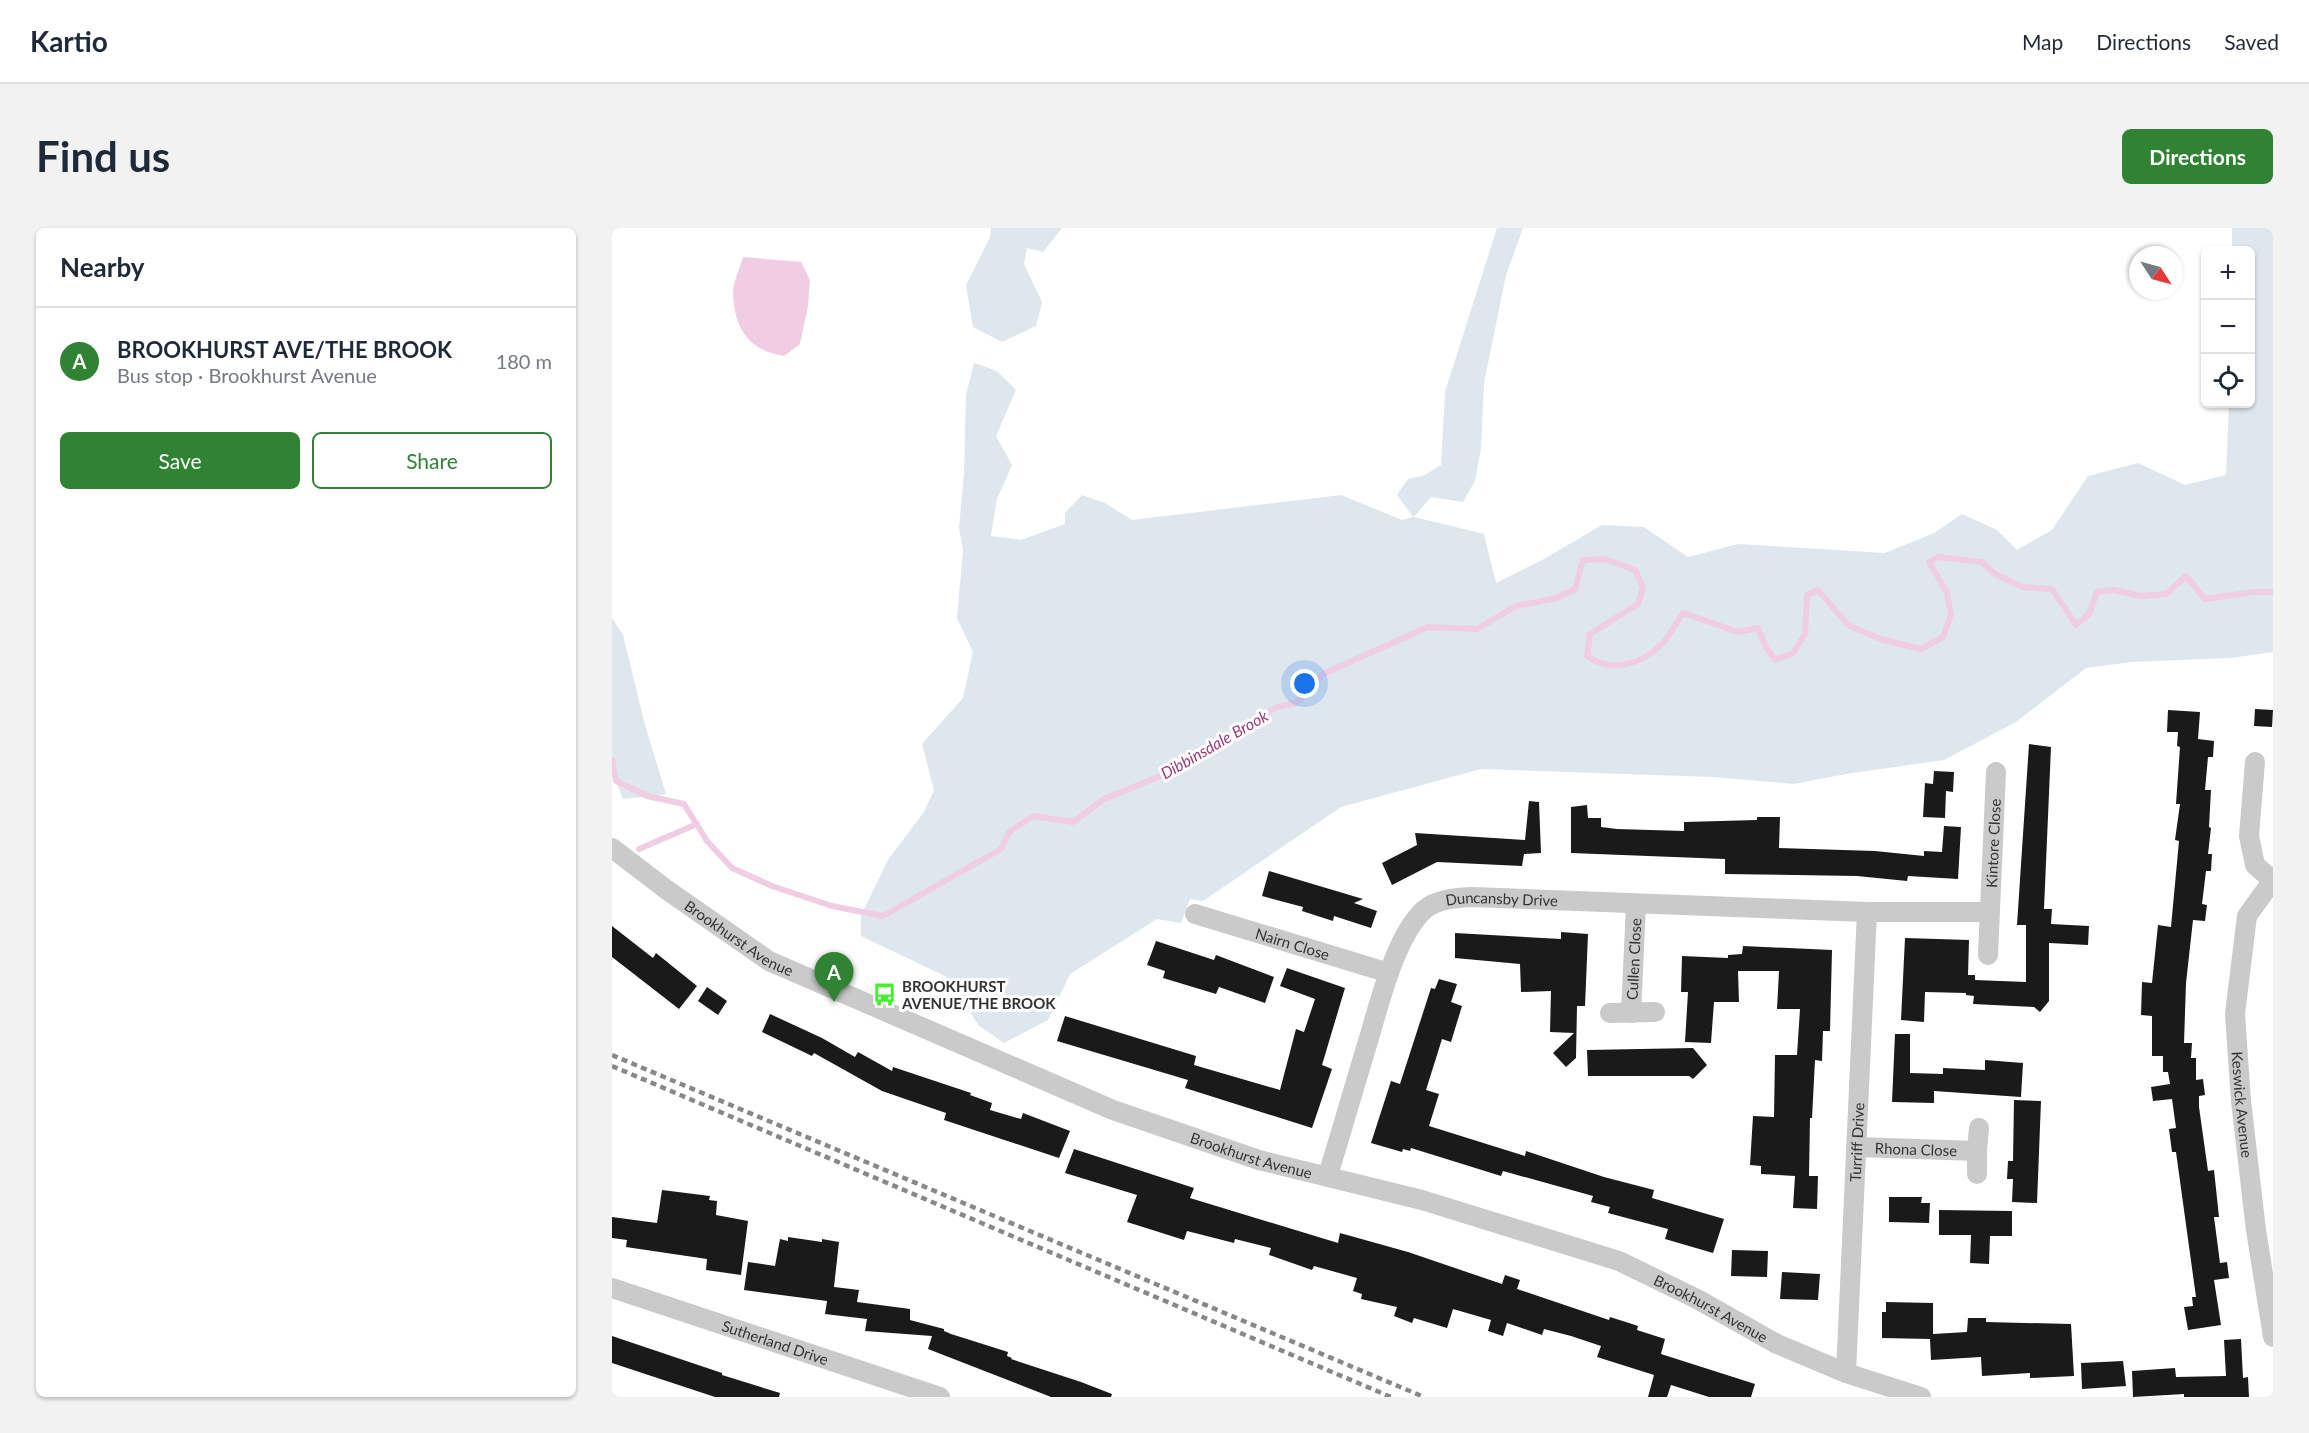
<!DOCTYPE html>
<html lang="en">
<head>
<meta charset="utf-8">
<style>
	:root { --surface:#fff; --page:#f2f2f3; --text:#1f2937; --muted:#747a83; --line:#e0e1e3; --accent:#2f8333 }
	body { margin:0; font-family:Lato,sans-serif; background:var(--page); color:var(--text) }
	.controls { position:absolute; right:18px; top:18px; display:grid; overflow:hidden; border-radius:9px; box-shadow:0 2px 4px #0004 }
	.controls button { width:54px; height:54px; display:grid; place-items:center; padding:0; border:0; border-bottom:2px solid var(--line); background:var(--surface); color:var(--text); font:30px sans-serif }
	.compass { position:absolute; left:1517px; top:18px; width:54px; height:54px; border-radius:50%; background:var(--surface); box-shadow:0 2px 4px #0004; rotate:126deg }
	.you { position:absolute; left:693px; top:456px; width:21px; height:21px; margin:-15px; border:4px solid #fff; border-radius:50%; background:#1a73e8; box-shadow:0 0 0 9px #1a73e833 }
	.badge { display:grid; place-items:center; width:39px; height:39px; border-radius:50%; background:var(--accent); color:#fff; font-size:20px; font-weight:700 }
	.pin { position:absolute; translate:-50% -50px; filter:drop-shadow(0 2px 3px #0008) }
	.pin::after { content:''; position:absolute; top:32px; width:21px; height:18px; background:inherit; clip-path:polygon(0 0,100% 0,50% 100%) }
	.list { margin:0; padding:0; list-style:none }
	h2 { display:flex; justify-content:space-between; align-items:center; height:78px; margin:0; padding:0 24px; font-size:26px }
	h2 small { font-size:20px; font-weight:400; color:var(--muted) }
	.list li { display:grid; grid-template-columns:39px 1fr auto; gap:18px; align-items:center; box-sizing:border-box; height:108px; padding:0 24px; border-top:2px solid var(--line) }
	.list b { display:block; font-size:22px; white-space:nowrap }
	.list p { margin:0; font-size:20px; white-space:nowrap; color:var(--muted) }
	.list em { font-size:20px; font-style:normal; color:var(--muted) }
	.actions { display:flex; gap:12px; padding:18px 24px }
	.actions a { flex:1; padding:14px 0; border:2px solid var(--accent); border-radius:9px; text-align:center; font-size:21px; color:var(--accent) }
	.actions .main { background:var(--accent); color:#fff }
	.icon { flex:none; width:33px; height:33px; fill:none; stroke:currentColor; stroke-width:2; stroke-linecap:round; stroke-linejoin:round }
	.map { position:relative; flex:none; width:1661px; height:1169px; overflow:hidden; border-radius:9px }
	header { display:flex; align-items:center; gap:36px; box-sizing:border-box; height:84px; padding:0 30px; background:var(--surface); border-bottom:2px solid var(--line) }
	header strong { font-size:28px }
	nav { display:flex; gap:33px; margin-inline-start:auto; font-size:21px }
	.intro { display:flex; align-items:center; justify-content:space-between; box-sizing:border-box; height:144px; padding:0 36px }
	h1 { margin:0; font-size:42px }
	.button { padding:15px 27px; border-radius:9px; background:var(--accent); color:#fff; font-size:21px; font-weight:700 }
	main { display:flex; gap:36px; padding:0 36px }
	aside { flex:1; background:var(--surface); border-radius:9px; box-shadow:0 2px 4px #0004 }
	.map>svg:first-child { display:block }
</style>
</head>
<body>
<header>
<strong>Kartio</strong>
<nav><a>Map</a><a>Directions</a><a>Saved</a></nav>
</header>
<div class="intro"><h1>Find us</h1><a class="button">Directions</a></div>
<main>
<aside>
<h2>Nearby<small></small></h2>
<ul class="list">
<li><span class="badge">A</span><div><b>BROOKHURST AVE/THE BROOK</b><p>Bus stop · Brookhurst Avenue</p></div><em>180 m</em></li>
</ul>
<div class="actions"><a class="main">Save</a><a>Share</a></div>
</aside>
<div class="map">
<svg width="1661" height="1169" viewBox="0 0 1661 1169">
	<rect width="100%" height="100%" fill="#fff"/>
	<g fill="#dee6ee">
		<polygon points="379,0 477,0 450,0 431,24 415,20 412,36 430,74 424,98 390,114 361,99 354,57 378,9"/>
		<polygon points="885,0 911,0 894,47 872,155 869,221 863,253 851,274 819,269 802,289 872,306 884,355 932,331 990,297 1032,299 1076,329 1126,316 1273,325 1322,305 1350,286 1385,302 1405,322 1440,302 1476,248 1526,235 1573,257 1614,247 1617,176 1638,176 1638,22 1620,22 1620,0 1661,0 1661,424 1618,430 1520,434 1474,440 1404,494 1332,532 1234,546 1182,556 1102,549 869,541 729,579 591,673 578,671 569,695 545,691 458,746 436,792 392,815 366,797 339,751 249,708 249,688 276,632 312,584 322,562 310,516 351,470 361,424 345,390 351,322 347,300 352,245 354,167 362,135 385,143 404,162 384,208 400,237 385,271 379,308 409,312 453,296 453,285 470,267 493,275 520,292 729,267 790,292 801,289 785,267 796,251 811,248 829,237 833,164"/>
		<polygon points="0,390 11,407 33,497 54,566 11,571 0,543"/>
	</g>
	<path fill="#f0cde3" d="M131,29L189,34L198,52L196,78L188,116L172,128C137,123 122,100 121,65C121,54 128,40 131,29Z"/>
	<g fill="none" stroke-linecap="round" stroke-linejoin="round">
		<g stroke="#f0cde3" stroke-width="6">
			<path d="M0,532L4,553L35,568L72,576L95,613L120,640L160,658L220,678L271,688L389,621L397,604L421,588L461,594L492,571L566,541L626,501L665,479L684,475L711,446L816,399L865,401L904,378L945,370L963,361L971,332L993,331L1023,342L1031,359L1026,376L978,406L975,428C998,445 1029,437 1049,417C1057,409 1064,395 1071,385L1126,404L1146,400L1154,419L1163,432L1181,425L1193,406L1195,367L1206,362L1236,397L1268,411L1309,421L1331,409L1339,387L1335,365L1317,334L1326,329L1370,334L1383,346L1410,359L1440,361L1464,397L1477,386L1485,364L1502,362L1528,368L1554,366L1574,348L1593,371L1642,364H1661"/>
			<polyline points="27,621 85,596"/>
		</g>
	</g>
	<g fill="#1a1a1a">
		<polygon points="1643,481 1661,482 1660,499 1642,498"/>
		<polygon points="1556,482 1588,484 1586,511 1602,513 1601,529 1596,529 1593,562 1599,562 1597,599 1599,600 1596,626 1600,626 1599,643 1594,643 1590,676 1595,677 1593,693 1581,692 1574,755 1572,815 1580,815 1579,830 1584,830 1584,852 1591,851 1593,867 1587,868 1587,879 1596,943 1602,942 1607,989 1602,989 1608,1035 1615,1034 1617,1050 1602,1052 1609,1097 1576,1102 1572,1079 1581,1078 1580,1069 1584,1069 1564,924 1560,924 1557,901 1564,900 1560,871 1541,873 1539,859 1558,856 1556,844 1551,844 1551,828 1540,828 1540,788 1529,787 1530,754 1540,755 1546,697 1559,699 1567,613 1563,612 1568,576 1564,576 1568,519 1565,518 1566,504 1555,504"/>
		<polygon points="1417,516 1439,519 1432,681 1440,681 1439,696 1477,698 1476,717 1437,715 1437,773 1428,784 1422,779 1361,776 1362,768 1354,767 1354,765 1313,764 1312,794 1289,792 1293,710 1357,712 1356,747 1363,747 1363,752 1414,754 1414,697 1405,697"/>
		<polygon points="1322,543 1342,544 1341,564 1334,563 1333,590 1311,589 1313,555 1321,556"/>
		<polygon points="917,573 927,574 929,625 912,626 910,638 825,634 780,657 770,635 805,617 803,605 913,612"/>
		<polygon points="975,577 976,590 989,590 989,599 1005,601 1072,603 1072,594 1145,592 1145,589 1168,589 1167,620 1263,623 1312,628 1312,623 1330,624 1332,598 1349,599 1346,651 1296,648 1295,653 1245,648 1113,646 1113,631 959,625 959,579"/>
		<polygon points="657,643 751,671 742,675 765,683 759,700 722,688 721,693 690,683 691,679 650,668"/>
		<polygon points="0,698 41,730 44,725 85,758 67,781 0,729"/>
		<polygon points="949,704 976,706 973,778 965,778 964,830 954,839 941,825 962,805 938,804 939,763 909,764 908,736 843,730 843,705 949,711"/>
		<polygon points="544,713 602,732 604,727 662,749 653,775 607,759 604,766 551,750 553,743 535,737"/>
		<polygon points="1131,718 1220,722 1218,803 1211,803 1210,833 1203,832 1200,890 1198,890 1197,948 1206,948 1205,981 1181,980 1183,948 1149,946 1149,938 1138,937 1141,888 1162,889 1163,827 1185,827 1188,781 1165,781 1167,743 1126,743 1127,774 1102,774 1099,815 1073,814 1076,764 1069,764 1070,728 1116,730 1116,727 1130,726"/>
		<polygon points="675,740 733,760 710,837 720,841 700,900 573,860 576,852 445,813 453,788 584,828 582,837 668,862 684,801 692,804 703,771 668,758"/>
		<polygon points="827,751 845,756 839,774 850,778 839,814 830,811 814,862 827,866 817,898 913,928 914,923 992,949 1042,962 1040,970 1112,991 1101,1025 1053,1011 1056,1001 996,985 998,979 979,974 981,968 891,943 889,948 799,920 798,923 791,921 790,924 759,915 779,853 788,856 819,760 823,761"/>
		<polygon points="95,759 115,773 106,787 86,773"/>
		<polygon points="158,786 210,810 243,829 246,824 280,843 281,839 359,865 358,867 380,875 378,882 409,891 411,885 458,903 447,930 332,892 334,885 270,863 202,825 200,828 150,804"/>
		<polygon points="1283,806 1298,806 1298,845 1331,846 1331,840 1373,842 1373,832 1411,835 1409,869 1322,863 1322,875 1280,874"/>
		<polygon points="1081,820 1095,837 1081,851 1077,848 976,848 975,822"/>
		<polygon points="1402,872 1429,873 1425,975 1400,974 1401,951 1395,951 1396,933 1401,933"/>
		<polygon points="462,921 582,960 578,970 726,1015 728,1005 796,1024 890,1056 893,1047 908,1052 905,1061 997,1092 998,1089 1017,1095 1026,1098 1025,1102 1053,1111 1049,1126 1143,1156 1139,1169 1097,1169 1059,1157 1055,1169 1036,1169 1042,1147 985,1129 989,1118 959,1108 932,1101 930,1107 895,1095 891,1108 876,1103 879,1092 841,1081 835,1100 802,1090 800,1095 782,1088 785,1079 749,1071 750,1066 741,1063 745,1050 702,1038 700,1042 657,1027 659,1020 623,1011 622,1015 575,1003 572,1012 515,994 525,967 453,945"/>
		<polygon points="50,962 98,968 97,972 105,973 104,987 136,993 129,1047 94,1042 95,1031 14,1019 15,1012 0,1010 0,989 45,995"/>
		<polygon points="1277,969 1310,969 1309,975 1318,975 1317,995 1277,994"/>
		<polygon points="1327,982 1400,983 1400,1008 1378,1008 1377,1036 1358,1035 1359,1007 1327,1007"/>
		<polygon points="176,1009 210,1014 210,1011 227,1014 222,1059 247,1062 245,1074 298,1081 298,1092 332,1101 332,1103 339,1106 396,1124 395,1128 400,1130 399,1131 469,1154 500,1166 499,1169 439,1169 316,1121 320,1108 253,1103 255,1091 213,1086 215,1073 132,1062 136,1034 163,1038 168,1011 176,1013"/>
		<polygon points="1120,1022 1156,1023 1155,1049 1119,1048"/>
		<polygon points="1170,1044 1208,1046 1206,1072 1168,1071"/>
		<polygon points="1274,1074 1321,1075 1321,1106 1355,1104 1356,1090 1374,1090 1374,1094 1459,1096 1462,1148 1418,1150 1418,1145 1370,1148 1369,1129 1319,1132 1318,1111 1270,1110 1270,1084 1274,1084"/>
		<polygon points="0,1108 110,1145 110,1147 168,1165 167,1169 103,1169 0,1135"/>
		<polygon points="1629,1111 1631,1150 1636,1149 1637,1169 1572,1169 1572,1166 1521,1169 1520,1143 1563,1140 1564,1149 1614,1148 1612,1112"/>
		<polygon points="1511,1133 1514,1158 1470,1161 1469,1135"/>
	</g>
	<g fill="none" stroke-linecap="round" stroke-linejoin="round">
		<g stroke="#cacaca" stroke-width="20">
			<polyline points="1643,534 1637,608 1643,637 1660,652"/>
			<path id="s1" d="M0,620L55,662L157,733L501,882L647,932L810,972L1007,1033L1085,1071L1165,1116L1234,1145L1309,1169"/>
			<path id="s2" d="M1661,652L1635,688L1623,786L1629,873L1644,1002L1661,1109"/>
			<path id="s3" d="M583,686L777,745"/>
			<path id="s4" d="M1376,727L1384,544"/>
			<polyline points="998,785 1043,784"/>
			<path id="s5" d="M1019,785L1024,677"/>
			<path id="s6" d="M1244,919L1365,923L1367,900"/>
			<polyline points="1365,923 1365,946"/>
			<path id="s7" d="M716,947C729,905 741,863 754,820C766,782 782,709 812,682C825,671 844,670 860,669L1255,684H1377"/>
			<path id="s8" d="M0,1060L328,1169"/>
			<path id="s9" d="M1234,1145L1255,684"/>
		</g>
		<g stroke="#888" stroke-width="4.5" stroke-dasharray="6 4.5" stroke-linecap="butt">
			<polyline points="0,827 812,1169"/>
			<polyline points="0,838 779,1169"/>
		</g>
	</g>
	<defs>
		<symbol id="bus-bare" viewBox="-9 -9 18 18"><path d="M-5-6H5V4H4V6H2V4H-2V6H-4V4H-5ZM-3.5-4V0h7V-4ZM-3.5 1.2v1.5H-2V1.2ZM2 1.2v1.5H3.5V1.2Z" fill="#42f12e" stroke="#fff" stroke-width="2.5" paint-order="stroke"/></symbol>
	</defs>
	<g fill-rule="evenodd">
		<use href="#bus-bare" x="256" y="750" width="33" height="33"/>
	</g>
	<g text-anchor="middle" dominant-baseline="central" stroke-width="6" stroke-linejoin="round" paint-order="stroke">
		<g font-size="15" fill="#333" stroke="#fff">
			<text stroke="none"><textPath href="#s4" startOffset="112">Kintore Close</textPath></text>
			<text stroke="none"><textPath href="#s7" startOffset="364">Duncansby Drive</textPath></text>
			<text stroke="none"><textPath href="#s1" startOffset="156">Brookhurst Avenue</textPath></text>
			<text stroke="none"><textPath href="#s3" startOffset="102">Nairn Close</textPath></text>
			<text stroke="none"><textPath href="#s5" startOffset="54">Cullen Close</textPath></text>
			<text stroke="none"><textPath href="#s2" startOffset="234">Keswick Avenue</textPath></text>
			<text stroke="none"><textPath href="#s9" startOffset="231">Turriff Drive</textPath></text>
			<text stroke="none"><textPath href="#s6" startOffset="60">Rhona Close</textPath></text>
			<text stroke="none"><textPath href="#s1" startOffset="714">Brookhurst Avenue</textPath></text>
			<text stroke="none"><textPath href="#s1" startOffset="1200">Brookhurst Avenue</textPath></text>
			<text stroke="none"><textPath href="#s8" startOffset="172">Sutherland Drive</textPath></text>
		</g>
		<g font-size="15" font-weight="bold" fill="#333" stroke="#fff" text-anchor="start">
			<text x="290" y="758">BROOKHURST<tspan x="290" dy="17">AVENUE/THE BROOK</tspan></text>
		</g>
		<g font-size="16" font-style="italic" fill="#9c3a78" stroke="#fff">
			<text transform="translate(602 516) rotate(-30)">Dibbinsdale Brook</text>
		</g>
	</g>
</svg>
<div class="controls">
<button>+</button>
<button>−</button>
<button><svg class="icon" aria-label="locate" viewBox="0 0 24 24"><circle cx="12" cy="12" r="6"/><path d="M12 2v4M12 18v4M2 12h4M18 12h4"/></svg></button>
</div>
<svg class="compass" viewBox="-18 -18 36 36"><path d="M0-13l5 13h-10z" fill="#e53935"/><path d="M0 13l5-13h-10z" fill="#747a83"/></svg>
<div class="you"></div>
<div class="pin badge" style="left:222px;top:774px">A</div>
</div>
</main>
</body>
</html>
